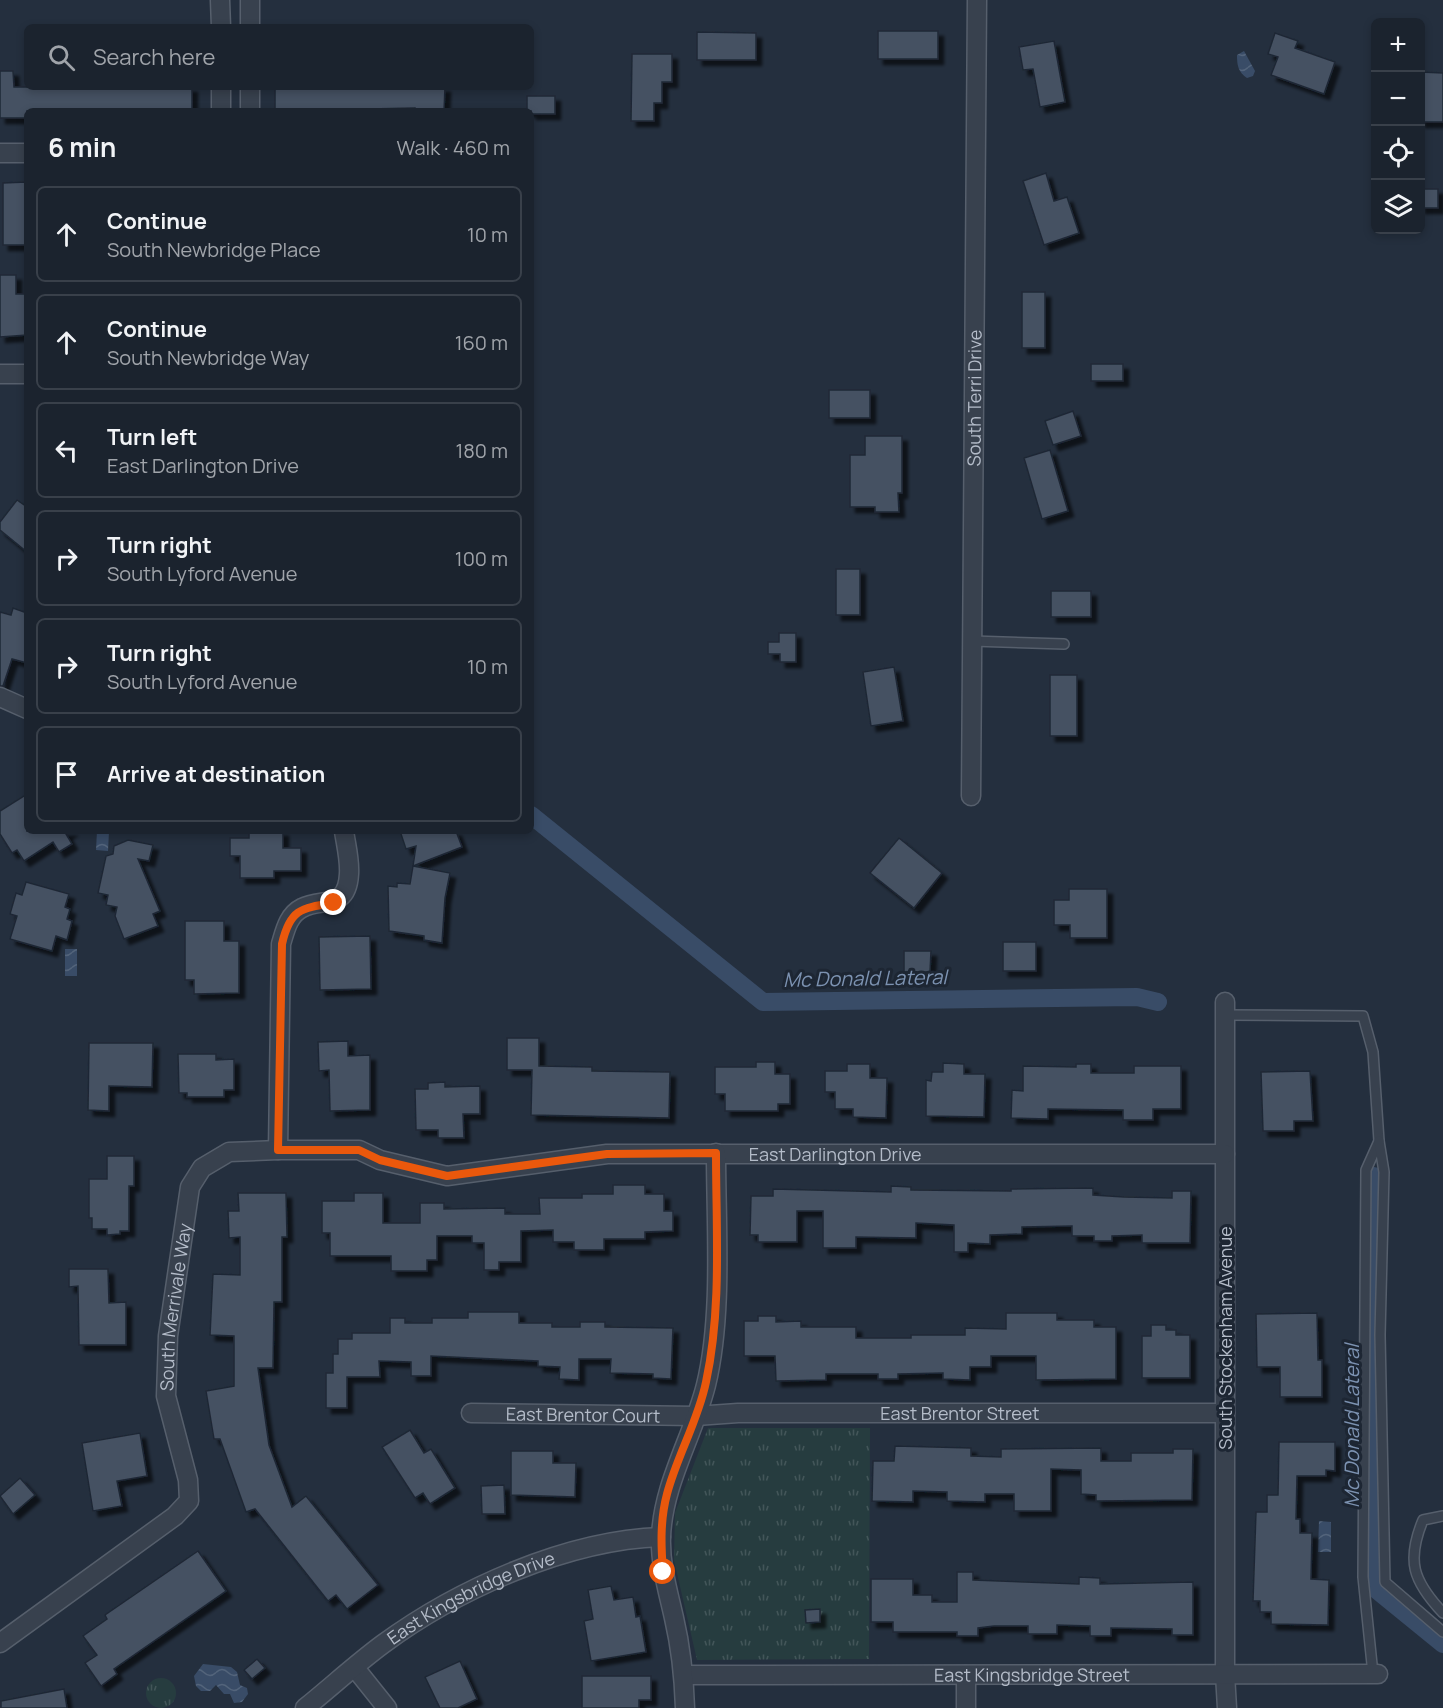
<!DOCTYPE html>
<html lang="en">
<head>
<meta charset="utf-8">
<style>
	:root { --surface:#1b232e; --page:#242b36; --text:#f1f3f6; --muted:#a0a4aa; --line:#39404a }
	body { margin:0; font-family:Manrope,sans-serif; background:var(--page); color:var(--text) }
	.controls { position:absolute; right:18px; top:18px; display:grid; overflow:hidden; border-radius:9px; box-shadow:0 3px 9px #0003 }
	.controls button { width:54px; height:54px; display:grid; place-items:center; padding:0; border:0; border-bottom:2px solid var(--line); background:var(--surface); color:var(--text); font:30px sans-serif }
	.stop { position:absolute; width:18px; height:18px; margin:-14px; border:4px solid #ea580c; border-radius:50%; background:#fff }
	.stop.end { background:#ea580c; border-color:#fff; box-shadow:0 2px 6px #0008 }
	.list { margin:0; padding:0; list-style:none }
	h2 { display:flex; justify-content:space-between; align-items:center; height:78px; margin:0; padding:0 24px; font-size:26px }
	h2 small { font-size:20px; font-weight:400; color:var(--muted) }
	.list li { display:grid; grid-template-columns:39px 1fr auto; gap:18px; align-items:center; box-sizing:border-box; height:96px; margin:0 12px 12px; padding:0 12px; border:2px solid var(--line); border-radius:9px }
	.list b { display:block; font-size:22px; white-space:nowrap }
	.list p { margin:0; font-size:20px; white-space:nowrap; color:var(--muted) }
	.list em { font-size:20px; font-style:normal; color:var(--muted) }
	.icon { flex:none; width:33px; height:33px; fill:none; stroke:currentColor; stroke-width:2; stroke-linecap:round; stroke-linejoin:round }
	.map { position:relative; flex:none; width:1443px; height:1708px; overflow:hidden }
	.search { position:absolute; background:var(--surface); box-shadow:0 3px 9px #0003; left:24px; top:24px; width:510px; height:66px; display:flex; align-items:center; gap:15px; box-sizing:border-box; padding:0 21px; border-radius:9px; color:var(--muted); font-size:22px }
	.panel { position:absolute; background:var(--surface); box-shadow:0 3px 9px #0003; left:24px; top:108px; width:510px; height:726px; border-radius:9px }
	.map>svg:first-child { display:block }
</style>
</head>
<body>
<div class="map">
<svg width="1443" height="1708" viewBox="0 0 1443 1708">
	<defs>
		<pattern id="park-tufts" width="24" height="20" patternUnits="userSpaceOnUse" patternTransform="scale(1.5)"><rect width="24" height="20" fill="#263c3f"/><path d="M3 7l-1-3M5 7V3M7 7l1-3M15 17l-1-3M17 17v-4M19 17l1-3" fill="none" stroke="#435659"/></pattern>
		<pattern id="water-waves" width="16" height="10" patternUnits="userSpaceOnUse" patternTransform="scale(1.5)"><rect width="16" height="10" fill="#394c67"/><path d="M0 5q4-4 8 0t8 0" fill="none" stroke="#53647b"/></pattern>
		<filter id="shadow"><feDropShadow dx="5.5" dy="5.5" stdDeviation="1.5" flood-color="#0009"/></filter>
	</defs>
	<rect width="100%" height="100%" fill="#242f3e"/>
	<g fill="url(#park-tufts)">
		<polygon points="708,1428 870,1428 869,1659 697,1660 674,1560 675,1513"/>
		<circle cx="161" cy="1693" r="15"/>
	</g>
	<g fill="url(#water-waves)">
		<path d="M1244,51L1255,71L1253,76L1247,78C1238,72 1237,65 1237,55Z"/>
		<polygon points="97,831 109,831 108,851 96,850"/>
		<rect x="65" y="949" width="12" height="27"/>
		<polygon points="1319,1521 1331,1522 1331,1552 1318,1552"/>
		<polygon points="203,1664 231,1667 237,1672 240,1685 247,1688 248,1694 242,1702 234,1703 230,1694 224,1694 216,1685 210,1691 201,1691 196,1686 194,1676"/>
	</g>
	<g fill="none" stroke-linecap="round" stroke-linejoin="round">
		<g stroke="#394c67" stroke-width="18">
			<polyline points="531,815 763,1002 1137,997 1158,1002"/>
			<polyline points="1374,1176 1373,1587 1443,1644"/>
		</g>
	</g>
	<g fill="#455162" stroke="#1f2835" stroke-width="1.5" filter="url(#shadow)">
		<rect x="878" y="31" width="60" height="28"/>
		<polygon points="697,32 756,33 756,60 697,60"/>
		<polygon points="1275,33 1298,41 1295,48 1335,62 1324,94 1271,75 1278,57 1268,54"/>
		<polygon points="1054,41 1065,102 1040,107 1033,69 1023,70 1019,47"/>
		<polygon points="632,54 672,54 672,82 662,82 662,103 654,103 654,121 631,121"/>
		<polygon points="0,71 13,71 14,87 192,87 192,111 27,111 27,118 0,118"/>
		<polygon points="1420,72 1443,73 1443,122 1420,122"/>
		<polygon points="275,87 445,87 444,111 415,111 415,108 275,111"/>
		<polygon points="527,96 555,96 555,114 531,114 531,111 527,111"/>
		<polygon points="1046,173 1054,201 1067,197 1079,233 1044,245 1023,181"/>
		<polygon points="27,182 27,245 3,245 3,183"/>
		<rect x="1420" y="189" width="18" height="19"/>
		<polygon points="0,275 16,275 16,294 27,294 27,335 0,337"/>
		<rect x="1022" y="292" width="23" height="56"/>
		<rect x="1091" y="364" width="32" height="17"/>
		<rect x="829" y="390" width="41" height="28"/>
		<polygon points="1073,411 1081,436 1053,445 1045,421"/>
		<polygon points="865,436 902,436 902,493 898,493 899,512 875,512 875,507 850,507 850,455 865,455"/>
		<polygon points="1050,450 1068,511 1042,519 1024,458"/>
		<polygon points="17,500 27,507 27,552 0,530 0,522"/>
		<rect x="836" y="569" width="24" height="46"/>
		<rect x="1051" y="591" width="40" height="26"/>
		<polygon points="13,608 27,613 27,663 12,659 3,686 0,686 0,612 11,615"/>
		<polygon points="779,633 796,633 796,662 780,662 780,654 768,654 768,642 779,642"/>
		<polygon points="894,667 903,721 871,726 863,672"/>
		<rect x="1050" y="675" width="27" height="61"/>
		<polygon points="27,794 27,831 71,831 66,834 72,844 59,852 53,842 24,861 17,850 12,853 0,834 0,811"/>
		<polygon points="249,831 283,831 283,848 301,848 301,871 274,871 274,878 240,878 240,856 230,856 230,838 249,838"/>
		<polygon points="400,831 456,831 462,847 413,866 416,846 406,849"/>
		<polygon points="899,838 942,873 914,908 870,873"/>
		<polygon points="128,840 153,845 149,861 138,859 160,911 153,914 158,926 124,939 115,916 117,907 106,905 108,895 98,893 106,856 113,854 114,846"/>
		<polygon points="413,866 450,873 445,898 442,943 424,940 424,936 389,931 388,886 397,887 397,883 410,884"/>
		<polygon points="26,882 69,894 65,907 70,909 67,919 72,921 67,940 56,936 52,951 10,939 17,916 10,914 16,893 22,895"/>
		<polygon points="1069,889 1107,889 1107,938 1070,938 1070,925 1054,925 1054,900 1069,900"/>
		<polygon points="185,921 224,921 224,941 239,941 239,993 194,994 194,980 185,980"/>
		<polygon points="370,936 371,989 320,990 319,937"/>
		<rect x="1003" y="942" width="33" height="29"/>
		<polygon points="904,951 931,951 930,972 904,972"/>
		<polygon points="507,1038 539,1038 539,1066 592,1067 592,1071 670,1072 669,1118 531,1115 532,1070 507,1070"/>
		<polygon points="348,1041 348,1056 370,1055 370,1110 330,1111 329,1070 319,1071 318,1042"/>
		<polygon points="89,1043 153,1043 152,1087 109,1086 109,1111 88,1110"/>
		<polygon points="178,1054 216,1054 216,1060 234,1059 234,1090 224,1090 224,1097 187,1097 187,1093 179,1093"/>
		<polygon points="756,1062 775,1062 775,1074 790,1074 790,1104 778,1104 778,1111 725,1111 725,1094 715,1094 715,1067 756,1067"/>
		<polygon points="943,1063 964,1064 964,1074 985,1074 984,1117 926,1116 926,1080 931,1081 932,1072 943,1072"/>
		<polygon points="847,1064 870,1064 870,1078 887,1078 886,1118 853,1117 853,1109 835,1109 835,1092 825,1092 825,1071 847,1071"/>
		<polygon points="1076,1064 1091,1064 1091,1073 1134,1073 1134,1066 1181,1066 1181,1109 1153,1109 1153,1120 1123,1120 1123,1110 1048,1109 1048,1119 1011,1118 1012,1090 1023,1091 1023,1066 1076,1067"/>
		<polygon points="1310,1071 1313,1121 1294,1121 1294,1131 1263,1131 1261,1072"/>
		<polygon points="445,1082 445,1087 480,1086 480,1114 463,1114 464,1138 438,1138 438,1130 416,1130 415,1089 428,1089 428,1083"/>
		<polygon points="107,1156 134,1156 134,1186 129,1186 129,1231 120,1231 120,1234 107,1235 107,1229 92,1229 92,1218 89,1218 89,1179 107,1179"/>
		<polygon points="613,1185 645,1185 645,1194 664,1194 664,1211 673,1211 673,1231 645,1232 645,1239 604,1239 604,1250 574,1250 574,1242 553,1242 553,1230 521,1231 521,1262 499,1262 499,1270 484,1270 484,1243 472,1243 472,1236 437,1236 437,1260 427,1260 427,1271 391,1271 391,1256 330,1256 330,1233 322,1233 322,1201 354,1201 354,1193 383,1193 383,1223 420,1223 420,1203 444,1203 444,1209 505,1208 505,1214 540,1214 539,1198 582,1198 582,1194 613,1194"/>
		<polygon points="891,1186 911,1187 911,1190 1011,1191 1011,1189 1093,1188 1093,1195 1124,1197 1172,1198 1172,1191 1191,1191 1190,1243 1142,1243 1142,1235 1112,1236 1112,1241 1094,1241 1094,1236 1072,1236 1072,1226 1022,1227 1022,1234 990,1235 990,1244 968,1243 968,1252 954,1252 954,1225 916,1223 916,1238 856,1237 856,1248 823,1248 823,1211 797,1211 797,1242 758,1242 758,1235 750,1235 751,1196 773,1196 773,1189 891,1192"/>
		<polygon points="238,1193 286,1193 287,1237 282,1237 282,1302 274,1302 273,1368 258,1368 269,1445 292,1507 306,1496 378,1585 347,1609 336,1595 328,1601 255,1509 246,1512 220,1439 214,1439 206,1391 234,1386 234,1336 210,1335 213,1274 240,1275 240,1237 229,1238 228,1211 239,1211"/>
		<polygon points="69,1269 108,1269 109,1303 126,1302 126,1345 79,1345 78,1286 69,1287"/>
		<polygon points="468,1312 519,1312 519,1323 552,1323 552,1327 580,1327 580,1322 605,1322 605,1327 673,1328 671,1379 653,1378 653,1374 610,1373 611,1359 579,1359 579,1380 559,1379 560,1367 538,1366 538,1361 431,1356 431,1376 411,1376 411,1362 379,1361 380,1377 347,1377 347,1408 326,1408 326,1373 333,1373 333,1354 338,1354 338,1339 352,1339 352,1333 390,1333 390,1318 405,1318 405,1323 432,1323 432,1318 468,1318"/>
		<polygon points="1006,1313 1057,1313 1057,1320 1094,1320 1094,1327 1116,1327 1116,1379 1036,1380 1036,1356 991,1356 991,1367 970,1367 970,1380 943,1379 943,1373 898,1374 898,1379 878,1379 878,1374 826,1374 826,1380 776,1381 775,1356 744,1356 744,1321 758,1321 758,1316 776,1316 776,1322 801,1321 801,1327 856,1327 856,1338 911,1338 911,1335 965,1335 965,1328 1006,1329"/>
		<polygon points="1317,1313 1318,1360 1322,1360 1322,1397 1280,1397 1280,1367 1257,1367 1256,1314"/>
		<polygon points="1151,1325 1166,1325 1166,1330 1176,1330 1176,1335 1190,1335 1190,1378 1142,1378 1142,1336 1151,1336"/>
		<polygon points="410,1430 424,1453 431,1449 455,1488 430,1504 423,1493 415,1498 382,1447"/>
		<polygon points="140,1433 147,1476 117,1481 122,1506 93,1511 82,1443"/>
		<polygon points="1279,1442 1335,1442 1335,1471 1326,1470 1326,1476 1297,1476 1296,1519 1300,1519 1300,1533 1312,1533 1311,1579 1329,1580 1328,1625 1271,1624 1271,1612 1260,1612 1260,1601 1253,1601 1256,1512 1267,1512 1267,1495 1278,1495"/>
		<polygon points="895,1446 971,1448 971,1456 1001,1457 1001,1449 1101,1448 1101,1461 1131,1461 1131,1453 1173,1453 1173,1449 1193,1449 1192,1500 1096,1501 1096,1495 1081,1494 1081,1470 1051,1469 1051,1511 1014,1511 1014,1494 985,1494 985,1502 947,1501 947,1492 913,1491 913,1502 872,1501 873,1461 894,1461"/>
		<polygon points="511,1451 553,1451 553,1463 576,1463 575,1497 511,1495"/>
		<polygon points="20,1478 35,1495 13,1514 0,1496"/>
		<polygon points="504,1485 505,1514 482,1514 481,1486"/>
		<polygon points="198,1551 226,1591 114,1669 117,1674 101,1686 85,1663 97,1655 83,1636 107,1619 105,1615"/>
		<polygon points="957,1572 973,1572 973,1580 1079,1584 1079,1577 1100,1578 1100,1584 1193,1582 1193,1635 1172,1635 1172,1629 1111,1628 1111,1636 1090,1636 1090,1626 1057,1625 1057,1634 1028,1634 1028,1626 994,1626 978,1628 978,1636 957,1636 957,1632 893,1632 893,1622 871,1622 871,1579 913,1579 913,1595 932,1595 932,1602 957,1602"/>
		<polygon points="611,1586 614,1600 633,1597 636,1617 640,1616 646,1652 591,1661 584,1621 593,1619 588,1590"/>
		<polygon points="820,1609 820,1622 806,1623 805,1610"/>
		<polygon points="257,1659 265,1668 252,1679 244,1670"/>
		<polygon points="460,1661 477,1699 458,1708 440,1708 425,1677"/>
		<polygon points="582,1676 651,1676 651,1700 639,1700 639,1708 582,1708"/>
		<polygon points="64,1689 67,1708 1,1708 1,1701"/>
	</g>
	<g fill="none" stroke-linecap="round" stroke-linejoin="round">
		<defs>
			<g id="service">
				<polyline points="972,641 1064,644"/>
				<polyline points="1225,1015 1363,1016 1373,1052 1379,1141 1366,1170 1363,1577 1373,1674"/>
				<polyline points="1379,1141 1384,1172 1380,1335 1385,1582 1443,1632"/>
				<path d="M1443,1516L1423,1520C1406,1561 1413,1581 1443,1613"/>
			</g>
			<g id="minor">
				<polyline points="220,0 221,27"/>
				<polyline points="250,27 250,0"/>
				<polyline points="221,87 221,111"/>
				<polyline points="250,87 250,111"/>
				<polyline points="0,153 27,153"/>
				<polyline points="0,374 27,374"/>
				<polyline points="0,697 27,709"/>
				<path id="s1" d="M971,796L977,0"/>
				<polyline points="1225,1002 1225,1674 1227,1708"/>
				<path d="M278,1150L281,944C285,931 288,915 302,908C322,897 347,911 349,874C350,860 346,845 344,831"/>
				<path id="s2" d="M471,1413L696,1416L738,1413H1225"/>
				<path id="s3" d="M0,1643L175,1516L189,1501L188,1480L166,1396L168,1336L190,1187L202,1168L229,1152L278,1150H359L380,1160L447,1176L607,1154H1225"/>
				<polyline points="355,1668 387,1708"/>
				<path id="s4" d="M684,1675L1378,1674"/>
				<path id="s5" d="M305,1708C331,1687 356,1664 383,1644C458,1589 567,1540 661,1537"/>
				<path d="M685,1708C684,1677 681,1648 674,1618C668,1591 660,1565 661,1537C663,1483 693,1437 706,1385C723,1315 716,1226 716,1153"/>
				<polyline points="966,1708 966,1675"/>
			</g>
		</defs>
		<use href="#service" stroke="#565f6c" stroke-width="12"/>
		<use href="#minor" stroke="#565f6c" stroke-width="21"/>
		<use href="#service" stroke="#38414e" stroke-width="9"/>
		<use href="#minor" stroke="#38414e" stroke-width="18"/>
	</g>
	<g fill="none" stroke-linecap="round" stroke-linejoin="round">
		<path stroke="#ea580c" stroke-width="8" d="M334,903C301,908 290,909 282,944L278,1150H359L380,1160L447,1176L607,1154L716,1153C716,1229 722,1308 706,1382C698,1421 677,1456 667,1494C660,1520 661,1546 663,1572"/>
	</g>
	<g text-anchor="middle" dominant-baseline="central" stroke-width="6" stroke-linejoin="round" paint-order="stroke">
		<g font-size="18" fill="#b4bcc9" stroke="#1d2633">
			<text stroke="none"><textPath href="#s1" startOffset="398">South Terri Drive</textPath></text>
			<text stroke="none"><textPath href="#s3" startOffset="1221">East Darlington Drive</textPath></text>
			<text stroke="none"><textPath href="#s3" startOffset="434">South Merrivale Way</textPath></text>
			<text transform="translate(1225 1338) rotate(-90)">South Stockenham Avenue</text>
			<text stroke="none"><textPath href="#s2" startOffset="112">East Brentor Court</textPath></text>
			<text stroke="none"><textPath href="#s2" startOffset="489">East Brentor Street</textPath></text>
			<text stroke="none"><textPath href="#s5" startOffset="201">East Kingsbridge Drive</textPath></text>
			<text stroke="none"><textPath href="#s4" startOffset="348">East Kingsbridge Street</textPath></text>
		</g>
		<g font-size="20" font-style="italic" fill="#7c92b1" stroke="#1d2633">
			<text transform="translate(865 978) rotate(-1)">Mc Donald Lateral</text>
			<text transform="translate(1351 1426) rotate(-90)">Mc Donald Lateral</text>
		</g>
	</g>
</svg>
<div class="controls">
<button>+</button>
<button>−</button>
<button><svg class="icon" aria-label="locate" viewBox="0 0 24 24"><circle cx="12" cy="12" r="6"/><path d="M12 2v4M12 18v4M2 12h4M18 12h4"/></svg></button>
<button><svg class="icon" aria-label="layers" viewBox="0 0 24 24"><path d="M12 4l9 5-9 5-9-5zM3 14l9 5 9-5"/></svg></button>
</div>
<div class="stop" style="left:663px;top:1572px"></div>
<div class="stop end" style="left:334px;top:903px"></div>
<div class="search"><svg class="icon" aria-label="search" viewBox="0 0 24 24"><circle cx="10" cy="10" r="6"/><path d="M15 15l6 6"/></svg>Search here</div>
<section class="panel">
<h2>6 min<small>Walk · 460 m</small></h2>
<ul class="list">
<li><svg class="icon" aria-label="ahead" viewBox="0 0 24 24"><path d="M12 20V5M6 11l6-6 6 6"/></svg><div><b>Continue</b><p>South Newbridge Place</p></div><em>10 m</em></li>
<li><svg class="icon" aria-label="ahead" viewBox="0 0 24 24"><path d="M12 20V5M6 11l6-6 6 6"/></svg><div><b>Continue</b><p>South Newbridge Way</p></div><em>160 m</em></li>
<li><svg class="icon" aria-label="left" viewBox="0 0 24 24"><path d="M17 20v-9H6M10 6l-5 5 5 5"/></svg><div><b>Turn left</b><p>East Darlington Drive</p></div><em>180 m</em></li>
<li><svg class="icon" aria-label="right" viewBox="0 0 24 24"><path d="M7 20v-9h11M14 6l5 5-5 5"/></svg><div><b>Turn right</b><p>South Lyford Avenue</p></div><em>100 m</em></li>
<li><svg class="icon" aria-label="right" viewBox="0 0 24 24"><path d="M7 20v-9h11M14 6l5 5-5 5"/></svg><div><b>Turn right</b><p>South Lyford Avenue</p></div><em>10 m</em></li>
<li><svg class="icon" aria-label="arrive" viewBox="0 0 24 24"><path d="M6 21V4h12l-3 4 3 4H6"/></svg><div><b>Arrive at destination</b></div></li>
</ul>
</section>
</div>
</body>
</html>
